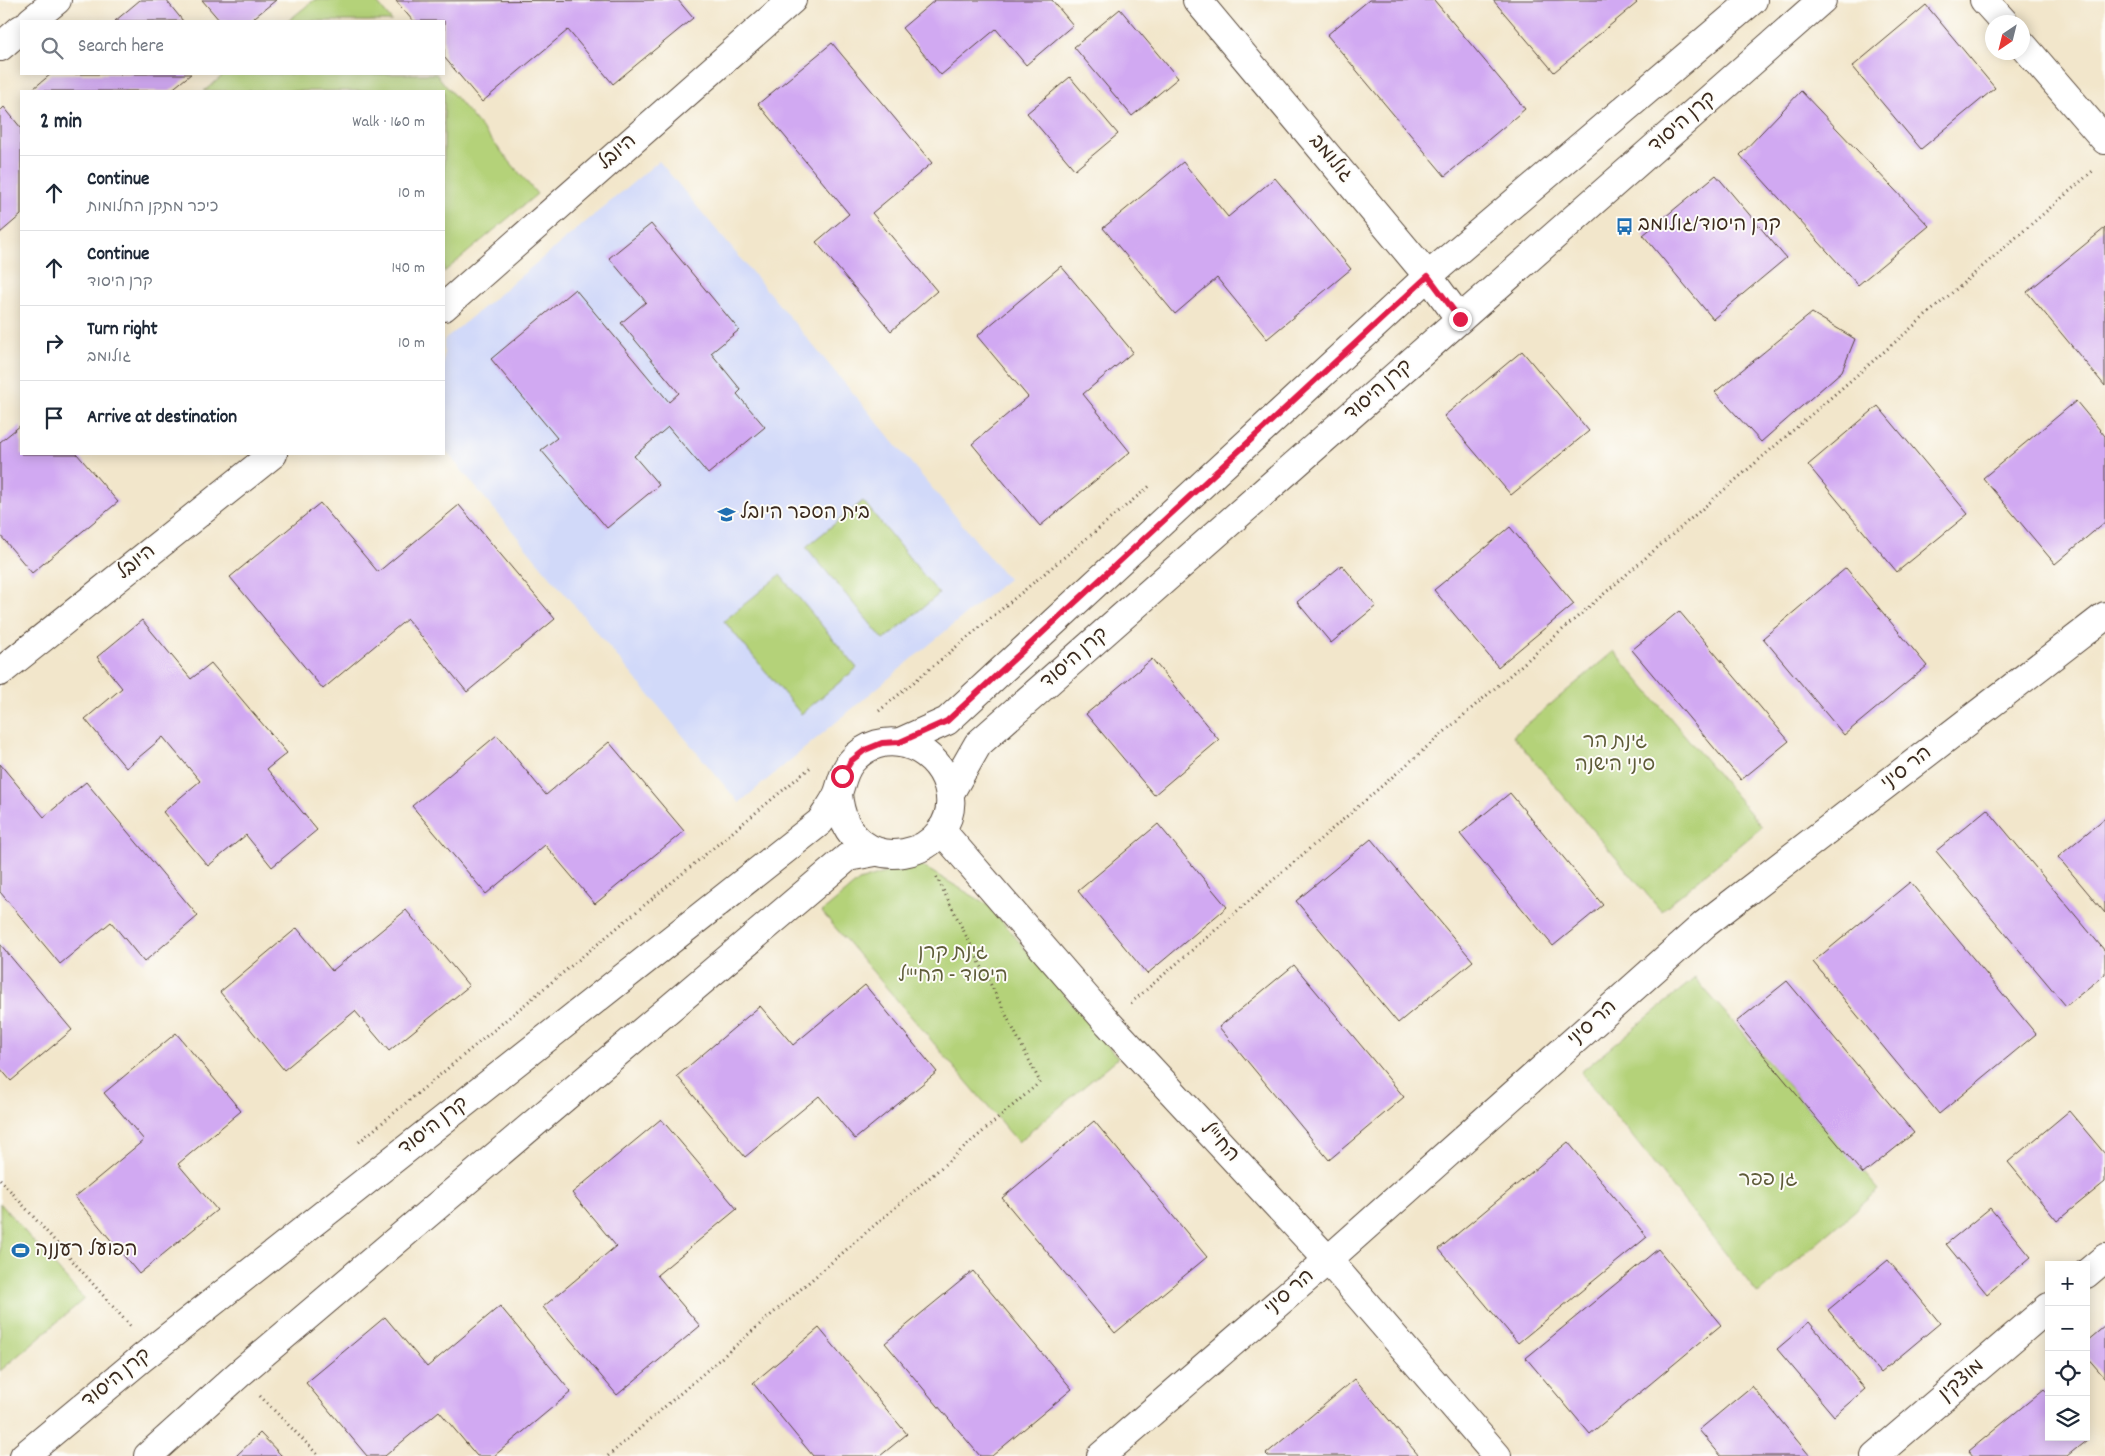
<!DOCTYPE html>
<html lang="en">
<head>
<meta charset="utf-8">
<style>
	:root { --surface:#fff; --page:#f6f6f7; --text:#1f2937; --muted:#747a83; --line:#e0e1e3 }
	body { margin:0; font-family:Dekko,"Playpen Sans Hebrew",sans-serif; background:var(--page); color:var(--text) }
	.controls { position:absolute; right:15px; bottom:15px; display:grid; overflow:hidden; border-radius:0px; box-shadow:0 2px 12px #0003 }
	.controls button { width:45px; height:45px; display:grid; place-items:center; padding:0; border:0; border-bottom:1px solid var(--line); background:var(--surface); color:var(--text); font:25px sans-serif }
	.compass { position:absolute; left:1985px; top:15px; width:45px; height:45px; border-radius:50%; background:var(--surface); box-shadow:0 2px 12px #0003; rotate:215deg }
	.stop { position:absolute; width:15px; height:15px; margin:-11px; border:4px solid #e11d48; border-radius:50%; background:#fff }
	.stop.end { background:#e11d48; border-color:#fff; box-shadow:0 1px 5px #0008 }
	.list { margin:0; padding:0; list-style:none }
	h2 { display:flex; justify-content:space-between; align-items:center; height:65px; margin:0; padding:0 20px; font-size:21px }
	h2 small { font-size:16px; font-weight:400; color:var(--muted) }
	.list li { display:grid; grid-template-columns:32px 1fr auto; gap:15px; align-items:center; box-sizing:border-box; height:75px; padding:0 20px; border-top:1px solid var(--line) }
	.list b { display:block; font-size:19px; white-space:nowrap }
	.list p { margin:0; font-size:16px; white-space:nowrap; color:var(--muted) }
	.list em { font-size:16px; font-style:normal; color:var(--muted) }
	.icon { flex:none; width:28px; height:28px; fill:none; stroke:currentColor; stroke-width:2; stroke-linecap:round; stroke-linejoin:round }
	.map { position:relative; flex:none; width:2105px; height:1456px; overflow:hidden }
	.search { position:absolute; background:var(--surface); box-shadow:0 2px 12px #0003; left:20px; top:20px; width:425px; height:55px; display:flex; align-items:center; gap:12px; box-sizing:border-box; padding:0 18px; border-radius:0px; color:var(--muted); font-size:19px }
	.panel { position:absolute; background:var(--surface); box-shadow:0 2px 12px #0003; left:20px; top:90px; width:425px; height:365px; border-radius:0px }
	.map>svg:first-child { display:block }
</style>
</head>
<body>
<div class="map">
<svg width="2105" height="1456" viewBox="0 0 2105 1456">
	<rect width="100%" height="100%" fill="#fdfcf7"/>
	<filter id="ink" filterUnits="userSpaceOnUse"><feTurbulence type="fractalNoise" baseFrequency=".02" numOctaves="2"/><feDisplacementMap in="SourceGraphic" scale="10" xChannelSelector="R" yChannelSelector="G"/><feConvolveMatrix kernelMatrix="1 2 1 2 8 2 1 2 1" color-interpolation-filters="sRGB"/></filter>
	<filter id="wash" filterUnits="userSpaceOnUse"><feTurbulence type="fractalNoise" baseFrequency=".0096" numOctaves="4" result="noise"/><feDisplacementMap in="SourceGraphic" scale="20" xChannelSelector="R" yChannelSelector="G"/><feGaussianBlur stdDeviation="1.12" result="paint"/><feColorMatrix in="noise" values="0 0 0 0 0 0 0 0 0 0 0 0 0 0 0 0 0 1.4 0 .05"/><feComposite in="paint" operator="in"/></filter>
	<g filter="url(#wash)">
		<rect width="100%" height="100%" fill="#f2e6cb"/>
		<polygon fill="#d1d9f9" points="659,161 1008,579 739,803 444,449 444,340"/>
		<g fill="#b4d279" stroke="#787e4c">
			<polygon points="314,0 375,0 392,21 288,21"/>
			<polygon points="225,74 436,74 537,194 444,272 444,91 204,91"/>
			<polygon points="863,501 939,594 884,640 806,547"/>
			<polygon points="780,575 857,668 801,714 724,621"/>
			<polygon points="1614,651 1762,827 1661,911 1513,736"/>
			<polygon points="917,863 988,905 1118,1058 1018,1142 822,912 859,881"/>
			<polygon points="1695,978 1879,1190 1758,1294 1581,1072"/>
			<polygon points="0,1203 84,1299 0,1371"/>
		</g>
		<g id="blocks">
			<g fill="#d1a9f2">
				<polygon points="140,0 166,0 183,21 115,21"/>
				<polygon points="202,0 276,0 250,21 220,21"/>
				<polygon points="678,0 693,18 613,84 568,30 482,102 444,57 444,21 413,21 396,1"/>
				<polygon points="935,0 1052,0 1073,25 1026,65 996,29 941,75 902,28"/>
				<polygon points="1369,0 1434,0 1525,109 1445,176 1327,35"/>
				<polygon points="1493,0 1634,0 1637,3 1554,72"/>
				<polygon points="1926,5 1995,88 1921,149 1852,67"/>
				<polygon points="1120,9 1178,78 1132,116 1074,47"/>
				<polygon points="832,43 932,163 872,213 937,291 891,331 816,242 849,214 758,104"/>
				<polygon points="51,74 191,74 170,91 36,91 34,88"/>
				<polygon points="1070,77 1118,134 1075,170 1027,113"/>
				<polygon points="1801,91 1929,226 1858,285 1740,155"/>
				<polygon points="4,107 21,128 21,215 0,233 0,111"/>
				<polygon points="1183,162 1228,217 1275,178 1351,269 1267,339 1217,278 1175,314 1103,228"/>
				<polygon points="1716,175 1786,258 1713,319 1643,235"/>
				<polygon points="651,224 739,330 711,353 741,390 737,394 765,427 708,474 668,427 634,456 659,485 607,528 541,450 557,438 491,359 575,289 669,402 679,393 621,323 646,302 609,258"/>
				<polygon points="2105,228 2105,386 2027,292"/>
				<polygon points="1061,266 1133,352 1083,394 1130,452 1040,526 972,444 1028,397 977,336"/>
				<polygon points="1812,313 1855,339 1842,371 1761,442 1715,392"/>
				<polygon points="1522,351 1589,431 1511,495 1444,416"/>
				<polygon points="2076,401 2105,436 2105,522 2055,564 1983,478"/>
				<polygon points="1878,406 1968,514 1897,572 1808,465"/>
				<polygon points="21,425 21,454 77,454 118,502 32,573 0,535 0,442"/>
				<polygon points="320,503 378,572 459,505 555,619 467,692 407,619 323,689 230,577"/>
				<polygon points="1510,527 1574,604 1498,667 1434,590"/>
				<polygon points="1342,565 1376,606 1331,643 1297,602"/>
				<polygon points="1846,568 1927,666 1844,735 1763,638"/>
				<polygon points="1679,611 1789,741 1741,780 1632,650"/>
				<polygon points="142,620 191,679 211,663 287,753 267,769 317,830 272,867 246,835 208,866 163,812 200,781 163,737 126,768 85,719 122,688 97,657"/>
				<polygon points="1152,659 1219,740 1154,795 1086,714"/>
				<polygon points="497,735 546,795 609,742 684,831 595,904 545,845 486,894 412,806"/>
				<polygon points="0,764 44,817 86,782 198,916 144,962 111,922 60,964 0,892"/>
				<polygon points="1510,793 1603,905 1553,946 1460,834"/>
				<polygon points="1987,809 2105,951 2105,974 2066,1006 1936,851"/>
				<polygon points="2105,818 2105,913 2058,857"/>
				<polygon points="1158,824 1227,907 1147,974 1078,891"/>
				<polygon points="1371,839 1473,961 1398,1023 1296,901"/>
				<polygon points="1910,882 2036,1034 1939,1114 1813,962"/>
				<polygon points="406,910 469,986 389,1051 355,1011 284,1070 220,992 297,928 332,971"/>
				<polygon points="0,944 72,1030 11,1081 0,1068"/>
				<polygon points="1294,965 1404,1097 1329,1160 1219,1027"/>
				<polygon points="1787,981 1914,1133 1863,1174 1736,1022"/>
				<polygon points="865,985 937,1072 855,1139 819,1096 745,1157 677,1076 760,1006 793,1045"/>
				<polygon points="176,1033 241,1111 178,1164 217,1210 139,1274 75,1197 144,1140 104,1093"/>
				<polygon points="2069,1111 2105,1154 2105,1182 2057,1221 2008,1162"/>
				<polygon points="661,1119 737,1209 657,1275 700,1326 617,1395 543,1307 616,1246 572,1193"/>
				<polygon points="1094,1121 1207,1257 1115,1333 1002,1198"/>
				<polygon points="1568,1142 1647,1237 1518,1343 1439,1249"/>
				<polygon points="1990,1208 2031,1257 1987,1294 1946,1244"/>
				<polygon points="1658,1249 1721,1325 1590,1434 1526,1358"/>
				<polygon points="1888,1260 1940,1323 1880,1373 1828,1310"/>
				<polygon points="973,1271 1072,1389 992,1456 980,1456 885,1343"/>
				<polygon points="500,1306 571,1392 494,1456 477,1456 439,1411 385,1456 367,1456 306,1383 385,1317 427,1367"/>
				<polygon points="1809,1322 1865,1389 1834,1416 1777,1349"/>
				<polygon points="2105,1326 2105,1378 2086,1356 2086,1342"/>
				<polygon points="819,1328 907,1434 880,1456 813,1456 753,1383"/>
				<polygon points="1355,1379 1419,1456 1268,1456 1266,1454"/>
				<polygon points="1752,1386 1810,1456 1721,1456 1699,1430"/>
				<polygon points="2044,1389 2049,1395 2049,1437 2085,1437 2087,1440 2067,1456 1973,1456 1969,1451"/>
				<polygon points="260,1433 282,1456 236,1456"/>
			</g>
		</g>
	</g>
	<g filter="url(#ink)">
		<use href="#blocks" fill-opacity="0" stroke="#564638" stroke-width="1"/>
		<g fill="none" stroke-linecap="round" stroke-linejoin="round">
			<defs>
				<g id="minor">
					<polyline points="1197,0 1428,276 1460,319"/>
					<polyline points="1984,0 2004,22"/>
					<polyline points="31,21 57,0"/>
					<polyline points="2022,44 2105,140"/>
					<polyline points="0,47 21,29"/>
					<polyline points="444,307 792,0"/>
					<polyline points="0,672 273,454"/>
					<polyline points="900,742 947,721 1428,276 1753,0"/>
					<polyline points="950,793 978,744 1822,0"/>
					<polyline points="941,830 1108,1023 1328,1260 1497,1456"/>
					<polyline points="2086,1274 2105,1258"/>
					<path d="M24,1456L142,1358L820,822C826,813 834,803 838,793C842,782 843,772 851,762C881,725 936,744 948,786C968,858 847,890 838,794"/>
					<polyline points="148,1456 239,1374 848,857 875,852"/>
					<polyline points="1101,1456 1328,1260 1705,924 2105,616"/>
					<polyline points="1875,1456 2049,1307"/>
				</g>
			</defs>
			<use href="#minor" stroke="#564638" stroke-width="30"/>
			<g stroke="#564638" stroke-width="3" stroke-dasharray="1 4" stroke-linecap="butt">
				<polyline points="879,711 1151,485"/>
				<polyline points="1131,1003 2094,170"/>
				<polyline points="359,1142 812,766"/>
				<polyline points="0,1179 131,1327"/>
				<polyline points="260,1396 319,1456"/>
				<polyline points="608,1456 1040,1082 936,876"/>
			</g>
			<use href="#minor" stroke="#fff" stroke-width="28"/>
		</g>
	</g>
	<g fill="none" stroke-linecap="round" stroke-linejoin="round" filter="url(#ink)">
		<polyline stroke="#e11d48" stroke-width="6" points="842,776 851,761 865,750 882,743 900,742 947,721 1428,276 1460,319"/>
	</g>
	<defs>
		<symbol id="bus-bare" viewBox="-9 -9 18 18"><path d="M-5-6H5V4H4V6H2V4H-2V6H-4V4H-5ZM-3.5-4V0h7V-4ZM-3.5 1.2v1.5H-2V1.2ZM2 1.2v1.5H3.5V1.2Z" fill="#1f6fb2" stroke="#fdfcf7" stroke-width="2.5" paint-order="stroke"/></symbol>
		<symbol id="school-bare" viewBox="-9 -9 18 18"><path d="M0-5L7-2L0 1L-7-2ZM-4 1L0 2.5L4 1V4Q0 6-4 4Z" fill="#1f6fb2" stroke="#fdfcf7" stroke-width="2.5" paint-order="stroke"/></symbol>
		<symbol id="stadium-bare" viewBox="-9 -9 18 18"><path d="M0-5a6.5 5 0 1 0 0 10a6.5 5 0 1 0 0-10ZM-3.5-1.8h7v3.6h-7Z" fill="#1f6fb2" stroke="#fdfcf7" stroke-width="2.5" paint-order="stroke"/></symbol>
	</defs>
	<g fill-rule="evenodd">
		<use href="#bus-bare" x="1612" y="214" width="25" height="25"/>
		<use href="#school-bare" x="714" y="502" width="25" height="25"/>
		<use href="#stadium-bare" x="8" y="1238" width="25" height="25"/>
	</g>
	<g text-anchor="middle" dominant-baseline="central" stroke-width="4" stroke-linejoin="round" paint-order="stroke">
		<g font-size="20" fill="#3b2a1e" stroke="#fdfcf7">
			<text transform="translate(1683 123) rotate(-41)">קרן היסוד</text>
			<text transform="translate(618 153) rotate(-41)">היובל</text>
			<text transform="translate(1330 159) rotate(50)">גולומב</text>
			<text transform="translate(1379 391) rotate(-41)">קרן היסוד</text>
			<text transform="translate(137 563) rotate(-39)">היובל</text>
			<text transform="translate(1075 659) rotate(-41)">קרן היסוד</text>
			<text transform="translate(1907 769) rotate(-38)">הר סיני</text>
			<text transform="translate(1593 1024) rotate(-42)">הר סיני</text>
			<text transform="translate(434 1127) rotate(-38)">קרן היסוד</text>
			<text transform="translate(1219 1143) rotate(47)">החי"ל</text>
			<text transform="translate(1290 1293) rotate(-41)">הר סיני</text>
			<text transform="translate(117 1379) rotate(-39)">קרן היסוד</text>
			<text transform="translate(1962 1381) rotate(-41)">מוצקין</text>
		</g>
		<g font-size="20" fill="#3b2a1e" stroke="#fdfcf7" text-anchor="start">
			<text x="1638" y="226">קרן היסוד/גולומב</text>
			<text x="740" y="514">בית הספר היובל</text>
			<text x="35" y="1251">הפועל רעננה</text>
		</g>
		<g font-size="20" fill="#5f5c39" stroke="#fdfcf7">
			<text x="1615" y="743">גינת הר<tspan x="1615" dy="23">סיני הישנה</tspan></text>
			<text x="953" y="954">גינת קרן<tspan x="953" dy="23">היסוד - החי"ל</tspan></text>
			<text x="1768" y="1181">גן פפר</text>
		</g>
	</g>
</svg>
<div class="controls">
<button>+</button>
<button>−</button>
<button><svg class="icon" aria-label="locate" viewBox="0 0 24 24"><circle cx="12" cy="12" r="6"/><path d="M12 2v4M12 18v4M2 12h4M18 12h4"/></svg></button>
<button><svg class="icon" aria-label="layers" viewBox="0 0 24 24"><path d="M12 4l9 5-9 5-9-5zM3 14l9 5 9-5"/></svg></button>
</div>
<svg class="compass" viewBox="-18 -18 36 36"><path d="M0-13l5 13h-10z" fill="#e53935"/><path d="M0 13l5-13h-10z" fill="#747a83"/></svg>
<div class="stop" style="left:842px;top:776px"></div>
<div class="stop end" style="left:1460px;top:319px"></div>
<div class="search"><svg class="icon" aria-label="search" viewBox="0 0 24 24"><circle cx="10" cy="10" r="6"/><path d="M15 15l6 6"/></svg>Search here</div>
<section class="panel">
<h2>2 min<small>Walk · 160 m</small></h2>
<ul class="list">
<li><svg class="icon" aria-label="ahead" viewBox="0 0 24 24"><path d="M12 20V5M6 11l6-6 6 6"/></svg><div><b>Continue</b><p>כיכר מתקן החלומות</p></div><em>10 m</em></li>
<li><svg class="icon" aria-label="ahead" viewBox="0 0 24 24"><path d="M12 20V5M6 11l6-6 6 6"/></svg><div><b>Continue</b><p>קרן היסוד</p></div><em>140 m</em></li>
<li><svg class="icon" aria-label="right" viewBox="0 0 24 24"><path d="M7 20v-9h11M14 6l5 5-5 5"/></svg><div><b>Turn right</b><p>גולומב</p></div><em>10 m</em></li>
<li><svg class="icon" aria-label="arrive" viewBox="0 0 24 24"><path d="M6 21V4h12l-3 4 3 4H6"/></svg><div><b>Arrive at destination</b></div></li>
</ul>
</section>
</div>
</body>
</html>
